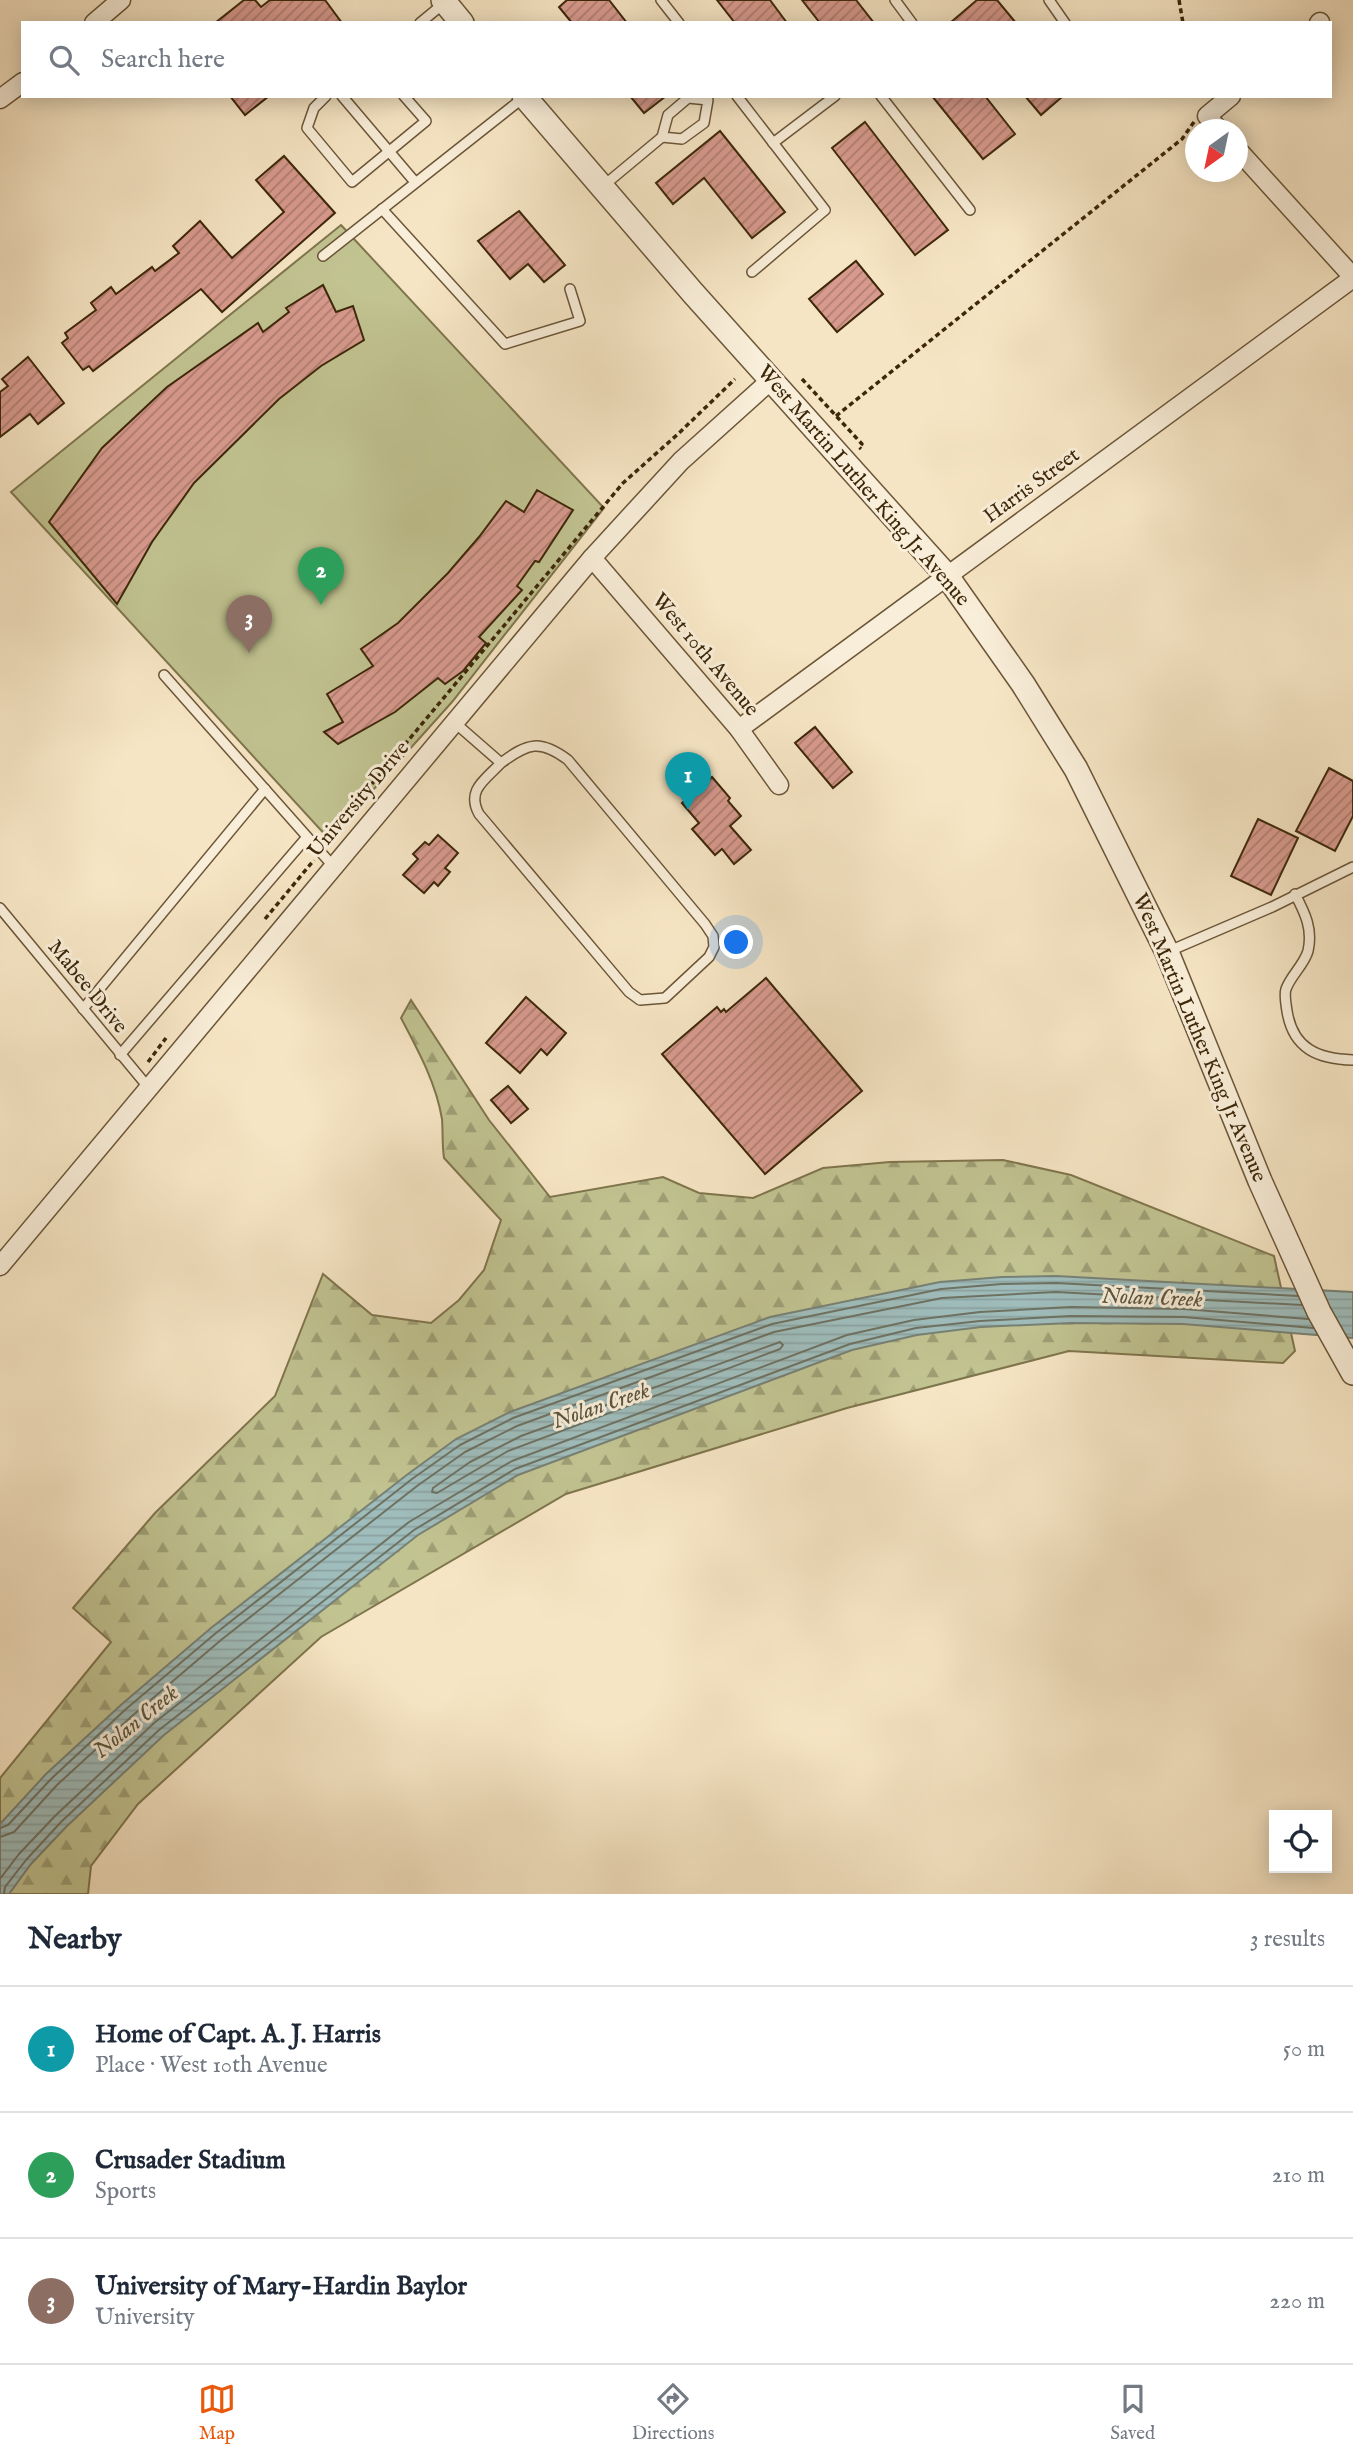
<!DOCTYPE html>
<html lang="en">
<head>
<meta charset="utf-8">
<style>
	:root { --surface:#fff; --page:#f2f2f3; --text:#1f2937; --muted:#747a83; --line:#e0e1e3; --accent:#ea580c }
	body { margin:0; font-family:"IM FELL English",serif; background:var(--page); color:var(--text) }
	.controls { position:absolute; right:21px; bottom:21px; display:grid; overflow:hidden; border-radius:0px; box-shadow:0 4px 18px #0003 }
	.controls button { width:63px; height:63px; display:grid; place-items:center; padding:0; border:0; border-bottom:2px solid var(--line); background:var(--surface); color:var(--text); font:35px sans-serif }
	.compass { position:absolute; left:1185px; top:119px; width:63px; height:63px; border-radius:50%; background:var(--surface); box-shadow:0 4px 18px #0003; rotate:213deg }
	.you { position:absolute; left:737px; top:943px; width:24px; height:24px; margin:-18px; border:5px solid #fff; border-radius:50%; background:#1a73e8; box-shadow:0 0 0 10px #1a73e833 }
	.badge { display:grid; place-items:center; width:46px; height:46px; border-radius:50%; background:var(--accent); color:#fff; font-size:23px; font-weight:700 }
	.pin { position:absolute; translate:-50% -58px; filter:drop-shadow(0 2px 4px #0008) }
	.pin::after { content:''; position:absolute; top:37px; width:24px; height:21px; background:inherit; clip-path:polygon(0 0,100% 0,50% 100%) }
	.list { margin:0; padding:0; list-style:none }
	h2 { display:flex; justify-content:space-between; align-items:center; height:91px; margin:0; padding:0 28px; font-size:30px }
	h2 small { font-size:23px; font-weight:400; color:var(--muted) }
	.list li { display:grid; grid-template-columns:46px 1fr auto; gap:21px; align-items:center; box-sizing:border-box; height:126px; padding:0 28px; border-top:2px solid var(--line) }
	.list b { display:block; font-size:26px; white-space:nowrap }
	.list p { margin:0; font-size:23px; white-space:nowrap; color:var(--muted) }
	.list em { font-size:23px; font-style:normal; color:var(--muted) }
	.icon { flex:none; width:38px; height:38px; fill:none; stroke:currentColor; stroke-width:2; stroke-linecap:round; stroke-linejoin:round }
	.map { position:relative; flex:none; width:1353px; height:1894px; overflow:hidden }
	.search { position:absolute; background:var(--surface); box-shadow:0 4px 18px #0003; left:21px; right:21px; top:21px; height:77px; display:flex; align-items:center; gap:18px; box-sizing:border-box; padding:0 24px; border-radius:0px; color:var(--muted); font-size:26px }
	.sheet { height:469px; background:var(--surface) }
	nav { display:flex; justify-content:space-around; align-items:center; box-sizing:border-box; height:98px; border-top:2px solid var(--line); background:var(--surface); font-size:19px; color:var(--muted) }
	nav a { display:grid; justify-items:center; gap:4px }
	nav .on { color:var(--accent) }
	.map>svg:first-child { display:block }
</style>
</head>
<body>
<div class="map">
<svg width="1353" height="1894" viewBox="0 0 1353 1894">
	<defs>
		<pattern id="forest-firs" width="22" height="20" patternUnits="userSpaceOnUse" patternTransform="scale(1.75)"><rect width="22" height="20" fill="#c1c391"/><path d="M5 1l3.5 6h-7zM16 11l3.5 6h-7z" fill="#9e9e75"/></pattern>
		<pattern id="water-rules" width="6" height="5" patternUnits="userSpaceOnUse" patternTransform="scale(1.75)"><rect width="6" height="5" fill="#9fbdbc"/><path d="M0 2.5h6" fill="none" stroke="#8aa2a0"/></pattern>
		<pattern id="building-hatch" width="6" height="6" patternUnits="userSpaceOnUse" patternTransform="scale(1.75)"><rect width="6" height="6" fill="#d89a8e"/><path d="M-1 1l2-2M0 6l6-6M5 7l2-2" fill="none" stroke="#b07e72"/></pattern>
	</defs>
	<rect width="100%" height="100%" fill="#f6e5c4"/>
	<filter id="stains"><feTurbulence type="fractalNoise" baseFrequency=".00286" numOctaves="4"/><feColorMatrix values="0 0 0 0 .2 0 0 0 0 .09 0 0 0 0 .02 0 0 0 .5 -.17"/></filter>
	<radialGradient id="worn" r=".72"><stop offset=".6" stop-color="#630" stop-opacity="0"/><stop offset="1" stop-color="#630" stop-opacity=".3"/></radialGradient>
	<path fill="url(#forest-firs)" stroke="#7f754d" stroke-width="2" d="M411,1000L489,1120L550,1197L663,1177L699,1193L753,1198L823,1168L890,1162L1003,1160L1071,1175L1274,1256L1295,1351L1283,1363L1069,1351L847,1408L566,1494L321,1637L138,1804L91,1866L88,1894H0V1778L111,1642L73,1608L155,1513L275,1396L323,1274L372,1315L431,1323L459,1300L484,1270L501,1220L444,1158C442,1145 443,1132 442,1119C436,1083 418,1050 401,1018Z"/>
	<polygon fill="#c1c391" stroke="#7f754d" stroke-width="2" points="341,225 604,508 452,702 329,839 11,492"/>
	<polygon fill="url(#water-rules)" stroke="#788174" stroke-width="2" points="1056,1276 1353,1292 1353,1338 1183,1324 1071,1323 981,1327 917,1335 852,1350 518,1475 418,1535 164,1735 66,1827 31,1864 9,1894 0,1894 0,1824 46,1774 122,1704 211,1628 408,1474 456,1439 510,1412 770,1317 940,1282 1002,1277"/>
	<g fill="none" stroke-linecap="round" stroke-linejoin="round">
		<g stroke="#6e7262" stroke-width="2">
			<polygon points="780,1342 783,1345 780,1349 508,1451 437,1493 432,1492 433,1488 470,1462 521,1436"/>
			<polyline points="0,1828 8,1825 51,1779 126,1709 216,1633 412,1479 460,1445 513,1418 772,1324 941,1289 1002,1284 1056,1283 1298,1296"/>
			<polyline points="0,1837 14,1832 57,1785 132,1716 221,1640 417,1486 465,1452 517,1426 774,1332 942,1298 1056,1292 1302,1305"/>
			<polyline points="0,1879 19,1854 55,1816 154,1723 409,1522 512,1461 847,1335 914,1320 980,1312 1071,1307 1184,1309 1308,1319"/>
			<polyline points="4,1894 5,1887 26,1860 61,1822 159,1730 414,1530 515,1469 850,1344 916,1328 980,1321 1071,1316 1184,1317 1313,1328"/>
		</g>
	</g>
	<g fill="url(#building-hatch)" stroke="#3d2709" stroke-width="2">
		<polygon points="244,0 255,0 261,7 270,0 325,0 342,23 215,23"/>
		<polygon points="567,0 609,0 627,23 572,23 559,7"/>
		<polygon points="717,0 770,0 787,23 735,23"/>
		<polygon points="802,0 856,0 874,23 820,23"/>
		<polygon points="977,0 997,0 1016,23 950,23"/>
		<polygon points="230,96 269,96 245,115"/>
		<polygon points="630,96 666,96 644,113"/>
		<polygon points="932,96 985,96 1015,134 983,159"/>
		<polygon points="1025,96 1063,96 1041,115"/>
		<polygon points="865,122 948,230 915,255 832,148"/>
		<polygon points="720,131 785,212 752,238 704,178 673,204 656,183"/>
		<polygon points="284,156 335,213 222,312 201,289 93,371 89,366 83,370 62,343 68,338 65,333 96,310 91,303 111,287 116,294 152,267 155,271 179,253 173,246 200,221 232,258 284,212 256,180"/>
		<polygon points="519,211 565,265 544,282 528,264 510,279 478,241"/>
		<polygon points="856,261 883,294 837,332 809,299"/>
		<polygon points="323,285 336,312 353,306 364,340 321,366 279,399 194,483 152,542 117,604 49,522 102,448 167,387 258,323 263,332 289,312 286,308"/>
		<polygon points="28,357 64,403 38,424 30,414 0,437 0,392 8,386 2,379"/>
		<polygon points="537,490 573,510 539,562 535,561 517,586 522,590 479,637 486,643 463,671 445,684 438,678 395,712 338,744 324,732 343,722 327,694 373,666 361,649 398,623 448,573 479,537 506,501 524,512"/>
		<polygon points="815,727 852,772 833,788 795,743"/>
		<polygon points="1329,768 1353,781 1353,816 1335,851 1296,831"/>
		<polygon points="712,777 730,798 728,801 741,816 730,826 751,850 734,864 722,849 715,855 692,829 699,823 682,803"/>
		<polygon points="1258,819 1298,838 1271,895 1231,876"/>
		<polygon points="438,835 458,853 445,868 450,872 438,886 434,882 424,893 403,875 418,859 413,854 425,842 429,845"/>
		<polygon points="766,978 862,1091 765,1174 662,1054 717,1007 721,1012 724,1009 726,1012"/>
		<polygon points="526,997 566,1033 547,1055 541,1049 520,1073 486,1043"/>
		<polygon points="508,1086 528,1109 511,1123 491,1100"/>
	</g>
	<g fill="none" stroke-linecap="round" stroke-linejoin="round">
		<defs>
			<g id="service">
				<polyline points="661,0 679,23"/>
				<polyline points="895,0 912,23"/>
				<polyline points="1049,0 1065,23"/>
				<polyline points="420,23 443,4"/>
				<polyline points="326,96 314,108 307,128 352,182 426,121 404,96"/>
				<polyline points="342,96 415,182"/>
				<polyline points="737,96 825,210 752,272"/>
				<polyline points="881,96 970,210"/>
				<polygon points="688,98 708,100 704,123 682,139 662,137 668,115"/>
				<polyline points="773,143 835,96"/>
				<polyline points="602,187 662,137"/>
				<polyline points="382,209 505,344 580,321 570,289"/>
				<polyline points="323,256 523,98"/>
				<polyline points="164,675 333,866"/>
				<path d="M454,722L501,763C485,780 466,790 479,814L629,992L640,1000L665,998L709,957L714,947L713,936L705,924L568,760C540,739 528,743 501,763"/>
				<path d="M1295,894C1305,913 1313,929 1308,951C1304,965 1291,975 1286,989C1284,995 1286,1004 1287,1011C1293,1049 1318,1059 1353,1060"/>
				<polyline points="0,908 148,1087"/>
				<polyline points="1167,952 1272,907 1353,867"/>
				<polyline points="83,1009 265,789"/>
				<polyline points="120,1055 307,837"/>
			</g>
			<g id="minor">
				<polyline points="94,23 121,0"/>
				<polyline points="1319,23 1320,22"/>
				<polyline points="0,99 23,82"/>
				<polyline points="1219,130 1207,116 1231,96"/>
				<polyline points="1238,150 1353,277"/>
				<polyline points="592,558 739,729 779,785"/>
				<polyline points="739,729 1353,278"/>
				<polyline points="0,1266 592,558 681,461 771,380"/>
			</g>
			<g id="tertiary">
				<polyline points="443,0 462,23"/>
				<polyline points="524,96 693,293 947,576 1023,684 1076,769 1167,952 1260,1181 1319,1312 1353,1373"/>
			</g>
		</defs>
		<use href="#service" stroke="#6b5638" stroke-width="12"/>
		<use href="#minor" stroke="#6b5638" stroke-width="21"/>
		<use href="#tertiary" stroke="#6b5638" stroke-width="26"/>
		<g stroke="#3d2709" stroke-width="3.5" stroke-dasharray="5 3.5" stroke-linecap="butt">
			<polyline points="1179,0 1183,23"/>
			<polyline points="802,379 862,444 859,447 861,449"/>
			<polyline points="836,416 1182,139 1194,122"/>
			<polyline points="358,810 360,808 356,803 623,483 678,434 735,379"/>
			<polyline points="265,919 314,860"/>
			<polyline points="148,1062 166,1038"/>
		</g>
		<use href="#service" stroke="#f9eed9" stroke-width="9"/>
		<use href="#minor" stroke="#f9eed9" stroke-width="18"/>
		<use href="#tertiary" stroke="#f9eed9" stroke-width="23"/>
	</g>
	<g text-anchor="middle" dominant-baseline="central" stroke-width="6" stroke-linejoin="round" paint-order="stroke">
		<g font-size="21" fill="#3d2709" stroke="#f9eed9">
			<text transform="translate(863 486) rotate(49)">West Martin Luther King Jr Avenue</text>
			<text transform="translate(1032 486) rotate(-36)">Harris Street</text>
			<text transform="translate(705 655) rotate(50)">West 10th Avenue</text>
			<text transform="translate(359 800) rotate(-50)">University Drive</text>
			<text transform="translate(87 987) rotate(51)">Mabee Drive</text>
			<text transform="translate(1199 1038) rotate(67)">West Martin Luther King Jr Avenue</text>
		</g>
		<g font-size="23" font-style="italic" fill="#5a543f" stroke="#f9eed9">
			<text transform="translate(1152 1298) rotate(2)">Nolan Creek</text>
			<text transform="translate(601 1406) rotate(-19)">Nolan Creek</text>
			<text transform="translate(136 1722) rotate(-39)">Nolan Creek</text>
		</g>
	</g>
	<rect width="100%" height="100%" filter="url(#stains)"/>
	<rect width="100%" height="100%" fill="url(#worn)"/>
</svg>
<div class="controls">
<button><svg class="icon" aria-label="locate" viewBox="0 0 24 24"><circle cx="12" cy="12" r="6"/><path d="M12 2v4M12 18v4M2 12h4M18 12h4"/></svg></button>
</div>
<svg class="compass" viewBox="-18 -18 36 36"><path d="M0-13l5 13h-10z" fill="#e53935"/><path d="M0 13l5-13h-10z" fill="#747a83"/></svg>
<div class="you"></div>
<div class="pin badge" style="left:688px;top:810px;background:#0f9aa8">1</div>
<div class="pin badge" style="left:321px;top:605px;background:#2e9e5b">2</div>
<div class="pin badge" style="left:249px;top:653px;background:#8d6e63">3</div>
<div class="search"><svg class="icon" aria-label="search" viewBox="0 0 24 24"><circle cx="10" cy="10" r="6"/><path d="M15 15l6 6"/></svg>Search here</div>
</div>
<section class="sheet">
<h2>Nearby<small>3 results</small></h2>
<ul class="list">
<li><span class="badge" style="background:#0f9aa8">1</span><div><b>Home of Capt. A. J. Harris</b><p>Place · West 10th Avenue</p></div><em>50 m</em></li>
<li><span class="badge" style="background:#2e9e5b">2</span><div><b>Crusader Stadium</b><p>Sports</p></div><em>210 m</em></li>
<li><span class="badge" style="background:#8d6e63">3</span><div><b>University of Mary-Hardin Baylor</b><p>University</p></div><em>220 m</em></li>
</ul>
</section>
<nav>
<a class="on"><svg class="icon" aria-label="map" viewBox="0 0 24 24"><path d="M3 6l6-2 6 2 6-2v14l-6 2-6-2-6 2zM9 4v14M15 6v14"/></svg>Map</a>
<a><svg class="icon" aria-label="directions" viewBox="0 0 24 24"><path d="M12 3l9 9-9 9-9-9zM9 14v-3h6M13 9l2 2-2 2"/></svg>Directions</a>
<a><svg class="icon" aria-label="saved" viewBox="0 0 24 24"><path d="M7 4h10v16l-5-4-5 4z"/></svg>Saved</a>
</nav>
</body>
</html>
